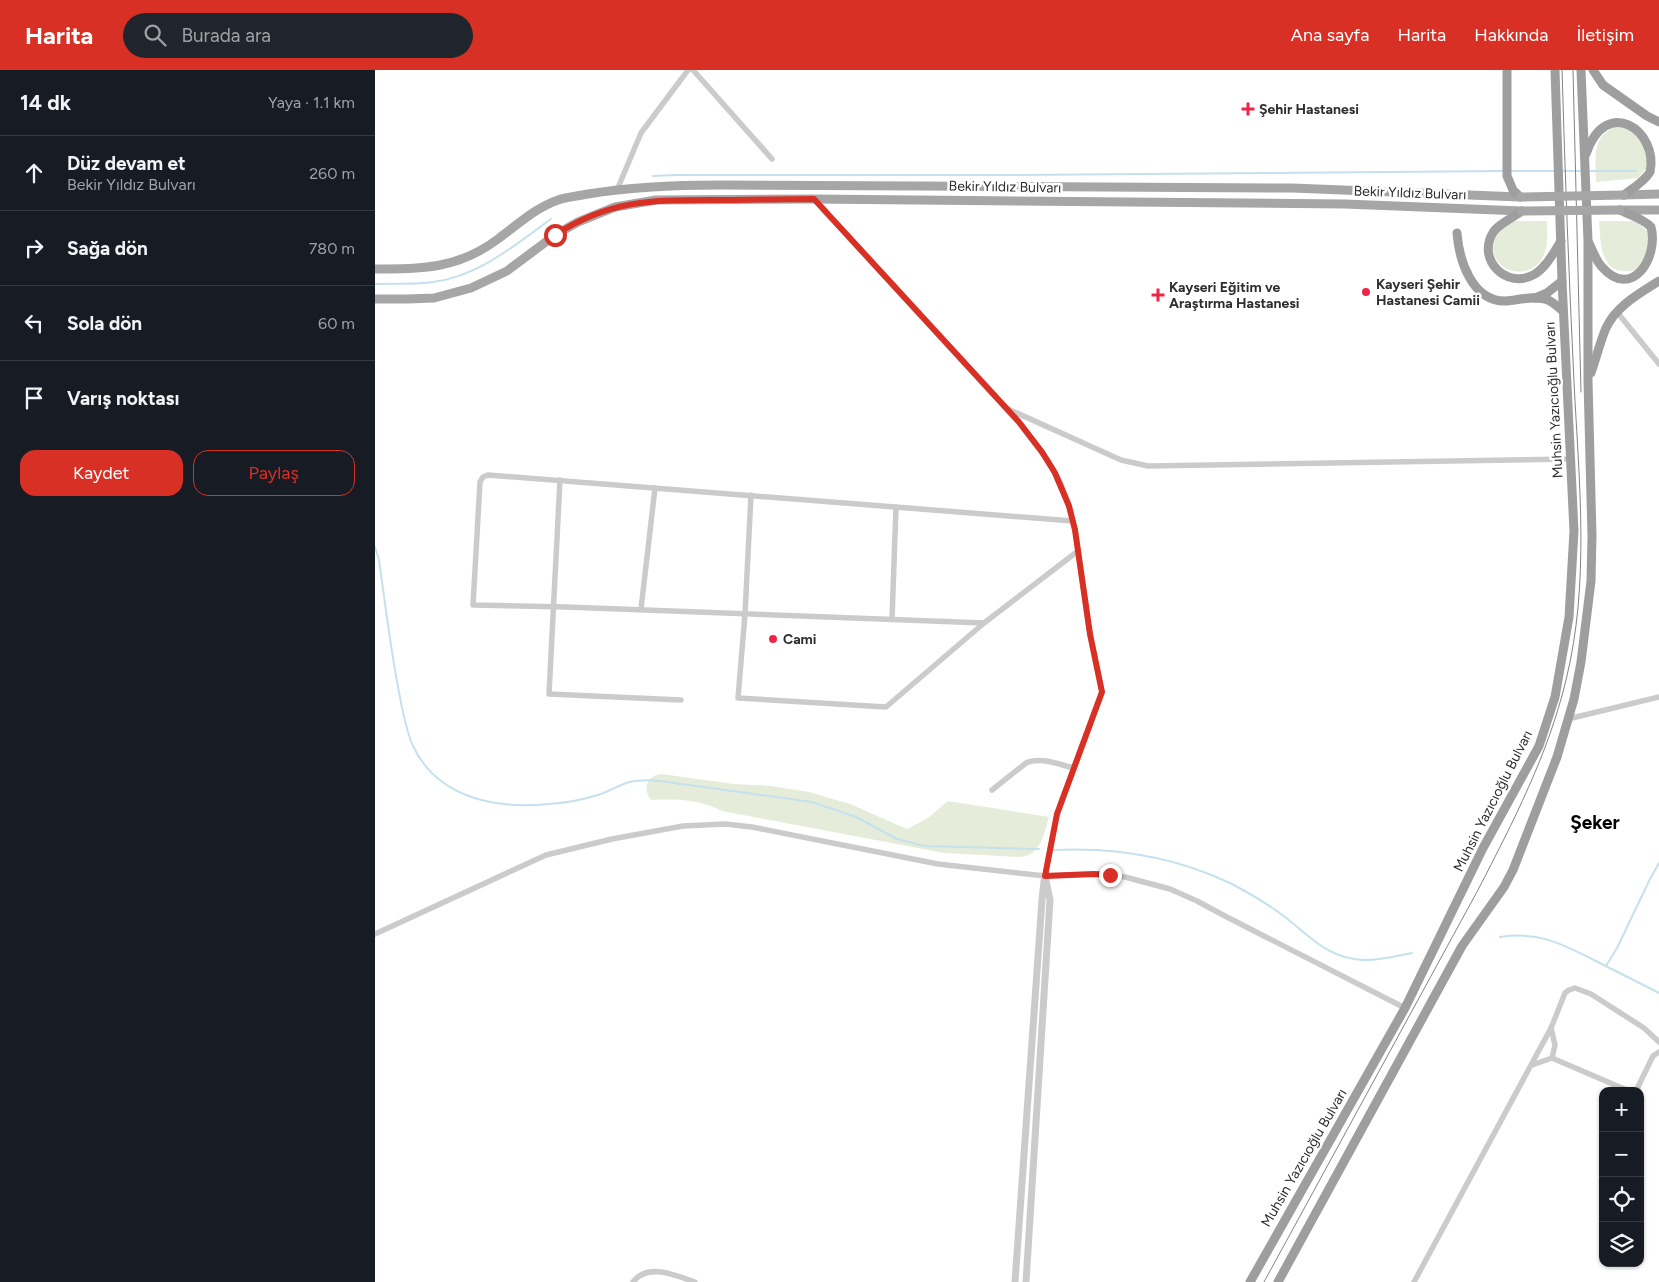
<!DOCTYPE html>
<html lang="tr">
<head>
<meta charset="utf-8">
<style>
	:root { --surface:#171b24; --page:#20242c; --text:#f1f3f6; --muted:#9ea1a6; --line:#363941; --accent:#d93025 }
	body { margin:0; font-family:Figtree,sans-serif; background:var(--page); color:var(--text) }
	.controls { position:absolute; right:15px; bottom:15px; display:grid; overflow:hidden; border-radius:10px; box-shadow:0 1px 4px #0004 }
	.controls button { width:45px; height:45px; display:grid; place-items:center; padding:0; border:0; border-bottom:1px solid var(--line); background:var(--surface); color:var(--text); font:25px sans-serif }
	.stop { position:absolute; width:15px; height:15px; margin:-11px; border:4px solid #d93025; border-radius:50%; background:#fff }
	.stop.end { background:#d93025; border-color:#fff; box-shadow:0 1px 5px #0008 }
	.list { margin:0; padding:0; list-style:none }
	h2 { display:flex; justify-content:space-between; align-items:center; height:65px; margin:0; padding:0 20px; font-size:21px }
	h2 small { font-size:16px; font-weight:400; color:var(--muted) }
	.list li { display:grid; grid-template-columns:32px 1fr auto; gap:15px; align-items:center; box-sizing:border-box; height:75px; padding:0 20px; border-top:1px solid var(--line) }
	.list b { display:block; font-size:19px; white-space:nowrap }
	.list p { margin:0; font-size:16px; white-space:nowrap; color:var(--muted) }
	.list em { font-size:16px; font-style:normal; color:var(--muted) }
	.actions { display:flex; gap:10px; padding:15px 20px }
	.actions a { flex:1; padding:11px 0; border:1px solid var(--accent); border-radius:15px; text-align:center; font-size:18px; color:var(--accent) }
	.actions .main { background:var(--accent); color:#fff }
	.icon { flex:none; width:28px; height:28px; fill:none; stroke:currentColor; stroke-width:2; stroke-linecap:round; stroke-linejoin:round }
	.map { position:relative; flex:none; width:1284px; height:1212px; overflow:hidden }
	header { display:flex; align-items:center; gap:30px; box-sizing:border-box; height:70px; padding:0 25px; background:var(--accent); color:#fff }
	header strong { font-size:24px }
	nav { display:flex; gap:28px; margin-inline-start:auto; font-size:18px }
	.search { width:350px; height:45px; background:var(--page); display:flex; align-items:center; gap:12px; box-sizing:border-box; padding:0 18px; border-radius:28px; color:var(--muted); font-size:19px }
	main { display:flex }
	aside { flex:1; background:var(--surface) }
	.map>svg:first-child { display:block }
</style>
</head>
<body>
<header>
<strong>Harita</strong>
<div class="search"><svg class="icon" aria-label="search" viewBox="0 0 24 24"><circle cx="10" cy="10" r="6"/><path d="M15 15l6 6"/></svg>Burada ara</div>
<nav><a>Ana sayfa</a><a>Harita</a><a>Hakkında</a><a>İletişim</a></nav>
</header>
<main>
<aside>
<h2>14 dk<small>Yaya · 1.1 km</small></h2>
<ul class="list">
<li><svg class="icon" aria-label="ahead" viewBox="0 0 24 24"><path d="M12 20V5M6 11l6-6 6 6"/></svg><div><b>Düz devam et</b><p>Bekir Yıldız Bulvarı</p></div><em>260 m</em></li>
<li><svg class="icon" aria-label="right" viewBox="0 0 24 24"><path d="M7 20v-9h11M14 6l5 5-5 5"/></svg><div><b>Sağa dön</b></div><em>780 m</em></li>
<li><svg class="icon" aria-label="left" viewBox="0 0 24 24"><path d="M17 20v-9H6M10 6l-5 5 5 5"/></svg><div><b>Sola dön</b></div><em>60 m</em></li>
<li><svg class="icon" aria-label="arrive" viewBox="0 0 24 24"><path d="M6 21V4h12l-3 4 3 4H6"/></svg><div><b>Varış noktası</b></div></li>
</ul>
<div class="actions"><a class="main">Kaydet</a><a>Paylaş</a></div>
</aside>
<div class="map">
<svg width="1284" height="1212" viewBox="0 0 1284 1212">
	<rect width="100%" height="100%" fill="#fff"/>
	<g fill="#e6ecda">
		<path d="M1246,55L1269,66L1273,96L1263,108L1221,112C1221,86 1215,64 1246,55Z"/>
		<path d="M1141,151H1172C1172,160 1173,170 1171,178C1162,219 1105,201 1121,167C1125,159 1132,153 1141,151Z"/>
		<path d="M1224,151H1260L1264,153L1273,162L1278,181L1261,200C1225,208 1226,176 1224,151Z"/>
		<path d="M286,704L359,714L396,716L434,722L475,734L532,759L553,748L573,731L674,747C669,764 666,787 643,787L569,783L347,741C324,729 301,729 276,730C267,719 272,706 286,704Z"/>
	</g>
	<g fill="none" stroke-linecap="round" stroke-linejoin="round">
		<g stroke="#c5e1ed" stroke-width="2">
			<polyline points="1134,101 1182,101"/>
			<polyline points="1186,101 1207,101"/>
			<polyline points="1214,101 1261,101"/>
			<polyline points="278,106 301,105 636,105 1129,101"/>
			<path d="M0,214C19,213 39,215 58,212C104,206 140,175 176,149"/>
			<path d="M0,477L4,490C10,532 15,575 23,617C27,637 30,658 38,676C63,729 122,739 174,734C191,733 207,730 223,725C232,722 241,717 251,713C261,710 274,710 285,711L437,732L481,747L522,769L549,776L664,779"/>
			<path d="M678,780C738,777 800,787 855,813C874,823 893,834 910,847C936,867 952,888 988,890C1004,891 1021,886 1037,883"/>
			<path d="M1125,867C1164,861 1187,874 1221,891C1242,902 1263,912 1284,923"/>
			<polyline points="1231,896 1242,878 1275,809 1284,793"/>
		</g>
		<g stroke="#cbcbcb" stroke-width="5.5">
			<polyline points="318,0 397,89"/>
			<polyline points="242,120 266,63 313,0"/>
			<polyline points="439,129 644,353 674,392 686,414 694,436 700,459 715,565 727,622 682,744 670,806"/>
			<polyline points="1242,242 1284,294"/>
			<polyline points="633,339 746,390 773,396 1196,389"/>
			<polyline points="185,410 174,624 306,630"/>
			<polyline points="376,425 370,544 363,628 511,637 609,553 703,481"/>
			<polyline points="266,539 280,418"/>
			<polyline points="517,549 521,437"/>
			<polyline points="609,553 191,537 98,535 105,412 108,407 113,405 698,451"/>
			<polyline points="1193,649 1284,627"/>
			<path d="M617,720L651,693C665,686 685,695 699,698"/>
			<polyline points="0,864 171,785 237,769 308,756 350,754 377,757 563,794 670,806 719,804 750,807 795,819 822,831 848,845 1030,938"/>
			<polyline points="1176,958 1180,975 1177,988"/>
			<polyline points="1157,995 1177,988 1254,1021"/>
			<polyline points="1261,1021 1278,986 1284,982"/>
			<path d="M258,1212C273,1192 302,1206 320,1212"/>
			<polyline points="1039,1212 1176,958 1190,923 1194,920 1200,918 1216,924 1269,958 1284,972"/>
		</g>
		<g stroke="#cbcbcb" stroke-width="7">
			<polyline points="640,1212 667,830 669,811"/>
			<polyline points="651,1212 675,830 670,806"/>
		</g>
		<g stroke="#a6a6a6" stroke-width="9">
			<polyline points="1249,125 1284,124"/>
			<polyline points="1245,140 1284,140"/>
			<path d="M0,199C47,199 83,199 123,169C142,155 160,138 183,130C192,127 203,126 213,124C256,117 301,115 345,115L917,118L1145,127"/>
			<polyline points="0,229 33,229 59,228 96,218 132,201 180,165 203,152 240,137 281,130 439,129 970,134 1147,141"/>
		</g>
		<g stroke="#9e9e9e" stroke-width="9">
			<polyline points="1132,0 1132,106 1138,120 1145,127"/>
			<polyline points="1218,0 1228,15 1272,46 1284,52"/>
			<path d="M1211,84C1231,24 1284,61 1275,102C1269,112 1258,118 1249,125"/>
			<path d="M1147,141C1139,147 1125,153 1119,161C1100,189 1132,221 1160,204C1172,196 1179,182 1186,171"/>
			<path d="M1082,163C1084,190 1097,232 1131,231C1143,230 1161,225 1173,230C1178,232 1184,238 1188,241"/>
			<path d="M1214,173C1218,181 1221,191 1227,197C1257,231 1284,187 1276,157C1269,149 1255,145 1245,140"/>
			<polyline points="1160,228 1172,223 1187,211"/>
			<path d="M1216,303C1221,289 1225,272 1231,258C1241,236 1265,223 1284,211"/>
			<polyline points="875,1212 1030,938 1108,778 1164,676 1180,627 1194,547 1199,461 1187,211 1180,0"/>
			<polyline points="903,1212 1087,876 1129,817 1138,800 1182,687 1199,629 1206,592 1216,511 1217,466 1213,311 1213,171 1206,0"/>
		</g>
		<g stroke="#838383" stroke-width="1">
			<polyline points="1198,0 1206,322"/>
			<path d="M889,1212L1103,820C1138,752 1173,685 1191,610C1215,513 1204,411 1199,312C1194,208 1190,104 1187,0"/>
		</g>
		<g stroke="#a6a6a6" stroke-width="9">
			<polyline points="1145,127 1249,125"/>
			<polyline points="1147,141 1245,140"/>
		</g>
	</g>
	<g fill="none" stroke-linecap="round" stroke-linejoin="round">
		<path stroke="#d93025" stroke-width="6" d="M180,165C234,130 276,130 338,130C372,130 405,129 439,129L644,352L667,382L680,403L694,436L700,460L715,564L727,622L682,744L670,806L719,804L735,805"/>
	</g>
	<g fill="#ef2547" stroke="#fff" stroke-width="2">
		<path d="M870.5 31.5h5v5h5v5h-5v5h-5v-5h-5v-5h5z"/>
		<circle cx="991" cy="222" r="5"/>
		<path d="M780.5 217.5h5v5h5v5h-5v5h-5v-5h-5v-5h5z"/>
		<circle cx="398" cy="569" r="5"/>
	</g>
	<g text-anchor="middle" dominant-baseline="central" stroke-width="5" stroke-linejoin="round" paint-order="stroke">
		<g font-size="14" font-weight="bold" fill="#2e2e2e" stroke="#fff" text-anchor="start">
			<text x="884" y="39">Şehir Hastanesi</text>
			<text x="1001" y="214">Kayseri Şehir<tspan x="1001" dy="16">Hastanesi Camii</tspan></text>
			<text x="794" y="217">Kayseri Eğitim ve<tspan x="794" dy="16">Araştırma Hastanesi</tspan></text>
			<text x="408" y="569">Cami</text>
		</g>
		<g font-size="14" fill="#2e2e2e" stroke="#fff">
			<text transform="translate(630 117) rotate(1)">Bekir Yıldız Bulvarı</text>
			<text transform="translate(1035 123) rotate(2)">Bekir Yıldız Bulvarı</text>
			<text transform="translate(1179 330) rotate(-93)">Muhsin Yazıcıoğlu Bulvarı</text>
			<text transform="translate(1118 731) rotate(-63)">Muhsin Yazıcıoğlu Bulvarı</text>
			<text transform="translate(929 1088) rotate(-60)">Muhsin Yazıcıoğlu Bulvarı</text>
		</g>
		<g font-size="19" font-weight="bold" fill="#000" stroke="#fff">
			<text x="1220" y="752">Şeker</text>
		</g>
	</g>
</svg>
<div class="controls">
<button>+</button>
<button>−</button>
<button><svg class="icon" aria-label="locate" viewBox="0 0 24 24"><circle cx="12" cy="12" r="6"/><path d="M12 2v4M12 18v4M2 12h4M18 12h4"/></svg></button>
<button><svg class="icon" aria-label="layers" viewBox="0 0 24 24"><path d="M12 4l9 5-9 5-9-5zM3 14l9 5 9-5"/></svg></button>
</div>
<div class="stop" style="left:180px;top:165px"></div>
<div class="stop end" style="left:735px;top:805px"></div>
</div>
</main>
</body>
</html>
